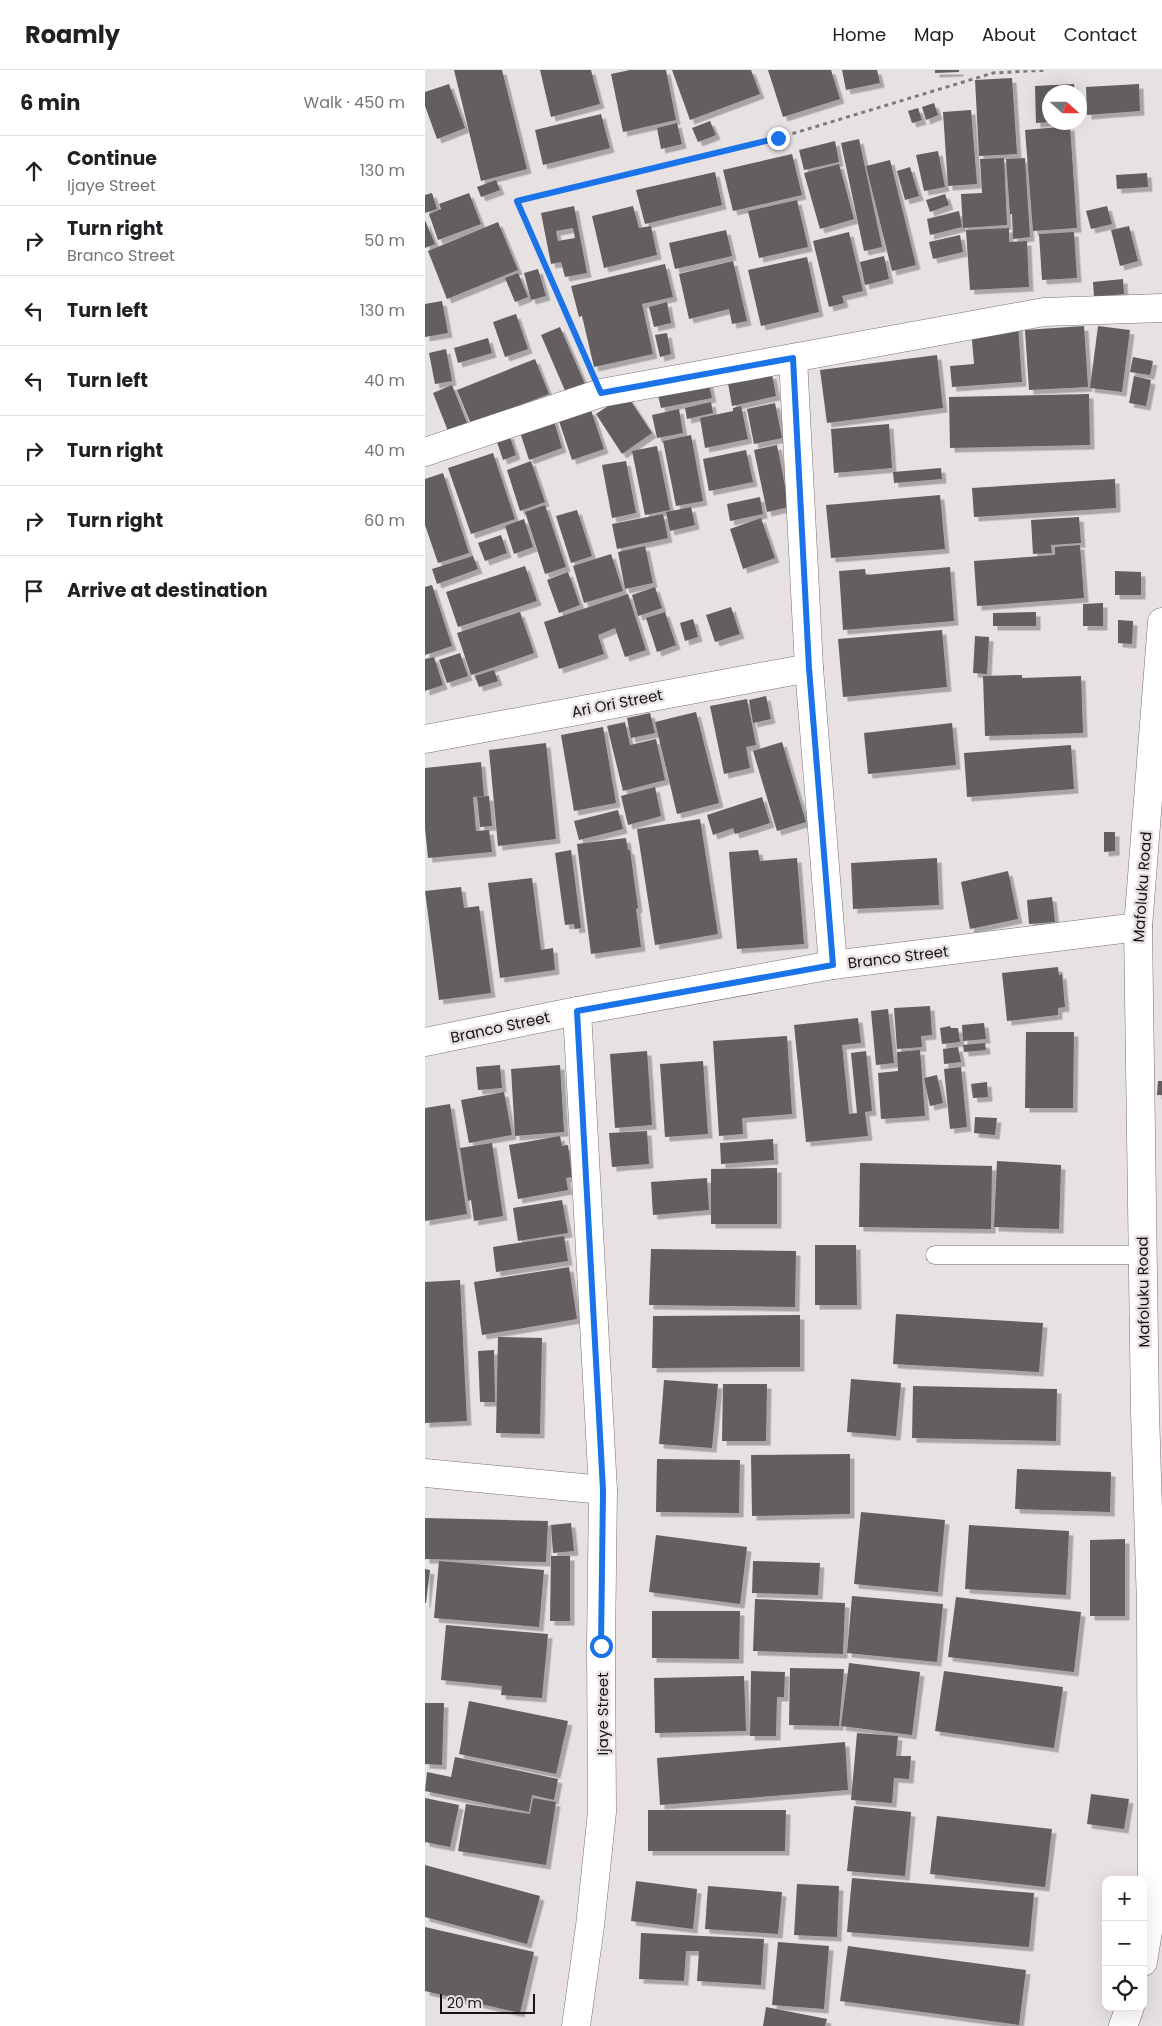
<!DOCTYPE html>
<html lang="en">
<head>
<meta charset="utf-8">
<style>
	:root { --surface:#fff; --page:#f2f2f2; --text:#202124; --muted:#757577; --line:#e0e0e0 }
	body { margin:0; font-family:Poppins,sans-serif; background:var(--page); color:var(--text) }
	.controls { position:absolute; right:15px; bottom:15px; display:grid; overflow:hidden; border-radius:10px; box-shadow:0 5px 20px #0002 }
	.controls button { width:45px; height:45px; display:grid; place-items:center; padding:0; border:0; border-bottom:1px solid var(--line); background:var(--surface); color:var(--text); font:25px sans-serif }
	.compass { position:absolute; left:617px; top:15px; width:45px; height:45px; border-radius:50%; background:var(--surface); box-shadow:0 5px 20px #0002; rotate:111deg }
	.scale { position:absolute; left:15px; bottom:12px; width:95px; box-sizing:border-box; padding-left:5px; border:2px solid #161415; border-top:0; font-size:14px; line-height:18px; white-space:nowrap; color:#161415; -webkit-text-stroke:4px #e7e1e2; paint-order:stroke }
	.stop { position:absolute; width:15px; height:15px; margin:-11px; border:4px solid #1a73e8; border-radius:50%; background:#fff }
	.stop.end { background:#1a73e8; border-color:#fff; box-shadow:0 1px 5px #0008 }
	.list { margin:0; padding:0; list-style:none }
	h2 { display:flex; justify-content:space-between; align-items:center; height:65px; margin:0; padding:0 20px; font-size:21px }
	h2 small { font-size:16px; font-weight:400; color:var(--muted) }
	.list li { display:grid; grid-template-columns:32px 1fr auto; gap:15px; align-items:center; box-sizing:border-box; height:70px; padding:0 20px; border-top:1px solid var(--line) }
	.list b { display:block; font-size:19px; white-space:nowrap }
	.list p { margin:0; font-size:16px; white-space:nowrap; color:var(--muted) }
	.list em { font-size:16px; font-style:normal; color:var(--muted) }
	.icon { flex:none; width:28px; height:28px; fill:none; stroke:currentColor; stroke-width:2; stroke-linecap:round; stroke-linejoin:round }
	.map { position:relative; flex:none; width:737px; height:1956px; overflow:hidden }
	header { display:flex; align-items:center; gap:30px; box-sizing:border-box; height:70px; padding:0 25px; background:var(--surface); border-bottom:1px solid var(--line) }
	header strong { font-size:24px }
	nav { display:flex; gap:28px; margin-inline-start:auto; font-size:18px }
	main { display:flex }
	aside { flex:1; background:var(--surface) }
	.map>svg:first-child { display:block }
</style>
</head>
<body>
<header>
<strong>Roamly</strong>
<nav><a>Home</a><a>Map</a><a>About</a><a>Contact</a></nav>
</header>
<main>
<aside>
<h2>6 min<small>Walk · 450 m</small></h2>
<ul class="list">
<li><svg class="icon" aria-label="ahead" viewBox="0 0 24 24"><path d="M12 20V5M6 11l6-6 6 6"/></svg><div><b>Continue</b><p>Ijaye Street</p></div><em>130 m</em></li>
<li><svg class="icon" aria-label="right" viewBox="0 0 24 24"><path d="M7 20v-9h11M14 6l5 5-5 5"/></svg><div><b>Turn right</b><p>Branco Street</p></div><em>50 m</em></li>
<li><svg class="icon" aria-label="left" viewBox="0 0 24 24"><path d="M17 20v-9H6M10 6l-5 5 5 5"/></svg><div><b>Turn left</b></div><em>130 m</em></li>
<li><svg class="icon" aria-label="left" viewBox="0 0 24 24"><path d="M17 20v-9H6M10 6l-5 5 5 5"/></svg><div><b>Turn left</b></div><em>40 m</em></li>
<li><svg class="icon" aria-label="right" viewBox="0 0 24 24"><path d="M7 20v-9h11M14 6l5 5-5 5"/></svg><div><b>Turn right</b></div><em>40 m</em></li>
<li><svg class="icon" aria-label="right" viewBox="0 0 24 24"><path d="M7 20v-9h11M14 6l5 5-5 5"/></svg><div><b>Turn right</b></div><em>60 m</em></li>
<li><svg class="icon" aria-label="arrive" viewBox="0 0 24 24"><path d="M6 21V4h12l-3 4 3 4H6"/></svg><div><b>Arrive at destination</b></div></li>
</ul>
</aside>
<div class="map">
<svg width="737" height="1956" viewBox="0 0 737 1956">
	<defs>
		<filter id="shadow"><feDropShadow dx="4.5" dy="4.5" stdDeviation="0" flood-color="#0004"/></filter>
	</defs>
	<rect width="100%" height="100%" fill="#e7e1e2"/>
	<g fill="#635e5f" fill-rule="evenodd" filter="url(#shadow)">
		<polygon points="29,0 77,0 102,99 56,111"/>
		<polygon points="115,0 166,0 175,34 126,47"/>
		<polygon points="205,0 241,0 251,50 198,62 186,4"/>
		<polygon points="247,0 326,0 335,24 265,50"/>
		<polygon points="343,0 406,0 415,29 358,47"/>
		<polygon points="417,0 452,0 455,13 421,20"/>
		<polygon points="510,0 534,0 534,2 510,3"/>
		<polygon points="587,8 592,84 554,86 550,10"/>
		<polygon points="24,14 40,58 12,69 0,36 0,22"/>
		<polygon points="649,14 650,22 624,22 624,52 611,53 610,16"/>
		<polygon points="714,14 715,41 662,45 661,17"/>
		<polygon points="509,33 513,45 501,50 497,37"/>
		<polygon points="493,38 497,50 487,53 483,41"/>
		<polygon points="546,40 552,114 523,116 518,42"/>
		<polygon points="176,44 185,78 118,95 110,60"/>
		<polygon points="285,51 291,65 273,72 267,58"/>
		<polygon points="252,53 257,74 236,79 232,58"/>
		<polygon points="645,56 652,158 608,161 600,60"/>
		<polygon points="434,69 457,177 439,181 416,73"/>
		<polygon points="410,71 414,92 379,100 374,80"/>
		<polygon points="513,81 520,117 499,121 491,85"/>
		<polygon points="367,84 377,125 308,141 298,100"/>
		<polygon points="579,88 582,155 538,158 536,124 557,123 555,89"/>
		<polygon points="600,88 605,167 588,169 587,144 585,144 581,89"/>
		<polygon points="465,90 491,195 467,201 441,96"/>
		<polygon points="414,94 429,149 395,159 379,103"/>
		<polygon points="485,97 494,126 480,130 472,101"/>
		<polygon points="290,102 297,135 220,154 211,120"/>
		<polygon points="722,103 723,117 692,119 691,105"/>
		<polygon points="71,110 75,120 56,127 52,117"/>
		<polygon points="7,123 12,139 0,143 0,125"/>
		<polygon points="44,123 56,154 13,170 4,144 16,139 14,134"/>
		<polygon points="520,124 524,135 505,142 501,130"/>
		<polygon points="372,130 383,177 334,188 323,141"/>
		<path d="M149,136L162,203L140,207L136,192L126,194L116,143ZM148,158L150,168L133,171L131,161Z"/>
		<polygon points="208,136 214,158 226,156 232,185 179,198 167,146"/>
		<polygon points="682,136 687,154 666,159 661,141"/>
		<polygon points="534,141 537,157 505,165 502,149"/>
		<polygon points="0,150 10,174 0,178"/>
		<polygon points="73,152 93,200 22,229 3,181"/>
		<polygon points="704,156 713,191 695,196 686,160"/>
		<polygon points="584,158 584,172 602,171 604,217 545,220 541,160"/>
		<polygon points="301,160 307,186 250,199 244,173"/>
		<polygon points="424,162 438,221 417,226 419,233 404,237 388,171"/>
		<polygon points="649,162 652,208 617,210 614,164"/>
		<polygon points="535,165 538,182 508,189 504,172"/>
		<polygon points="459,186 464,209 440,215 435,192"/>
		<polygon points="382,187 394,242 336,256 323,200"/>
		<polygon points="308,191 322,251 307,254 304,239 264,249 254,204"/>
		<polygon points="240,194 248,227 217,234 228,284 169,297 157,246 154,247 146,216"/>
		<polygon points="113,199 121,226 106,230 99,203"/>
		<polygon points="93,203 103,227 90,232 80,208"/>
		<polygon points="698,209 699,224 669,227 668,212"/>
		<polygon points="17,231 23,263 0,267 0,234"/>
		<polygon points="242,232 246,253 229,257 224,237"/>
		<polygon points="91,244 103,279 80,287 68,252"/>
		<polygon points="593,255 597,312 527,317 525,296 549,294 546,259"/>
		<polygon points="659,256 663,317 604,320 600,260"/>
		<polygon points="673,256 705,260 697,322 665,318"/>
		<polygon points="135,257 160,314 141,323 116,265"/>
		<polygon points="242,263 246,284 235,287 230,265"/>
		<polygon points="63,268 67,283 33,293 29,278"/>
		<polygon points="21,279 27,311 10,314 4,283"/>
		<polygon points="512,285 518,338 402,353 395,300"/>
		<polygon points="708,287 728,291 725,305 705,302"/>
		<polygon points="110,289 124,324 46,354 32,320"/>
		<polygon points="347,304 351,326 307,336 303,313"/>
		<polygon points="709,306 726,310 721,336 704,333"/>
		<polygon points="283,310 287,328 236,338 232,321"/>
		<polygon points="27,315 42,353 23,361 8,323"/>
		<polygon points="201,324 227,363 197,384 171,344"/>
		<polygon points="664,324 665,375 525,378 524,327"/>
		<polygon points="286,332 288,343 262,349 260,338"/>
		<polygon points="350,333 357,368 329,374 322,339"/>
		<polygon points="316,336 323,369 280,378 275,348 308,341 308,338"/>
		<polygon points="254,339 258,363 232,368 227,345"/>
		<polygon points="166,340 179,379 147,390 134,351"/>
		<polygon points="128,348 137,378 104,390 94,359"/>
		<polygon points="464,354 467,398 409,403 406,359"/>
		<polygon points="84,364 91,385 78,390 71,369"/>
		<polygon points="266,365 278,431 251,436 238,371"/>
		<polygon points="352,375 364,437 342,442 329,380"/>
		<polygon points="232,376 245,440 220,445 207,381"/>
		<polygon points="321,380 328,412 284,421 278,389"/>
		<polygon points="68,383 90,449 46,464 23,398"/>
		<polygon points="106,391 120,432 95,441 82,400"/>
		<polygon points="201,391 211,443 187,448 177,395"/>
		<polygon points="516,398 517,409 469,413 468,402"/>
		<polygon points="18,403 44,483 13,493 0,455 0,409"/>
		<polygon points="690,409 691,438 549,447 547,418"/>
		<polygon points="515,425 520,479 406,488 401,435"/>
		<polygon points="335,427 338,444 305,451 302,434"/>
		<polygon points="120,435 141,497 120,504 100,442"/>
		<polygon points="266,437 270,455 245,461 241,442"/>
		<polygon points="152,440 167,486 146,493 131,446"/>
		<polygon points="238,444 243,468 192,479 187,454"/>
		<polygon points="654,447 656,473 626,475 627,483 608,484 606,450"/>
		<polygon points="336,448 350,488 318,499 305,459"/>
		<polygon points="99,449 108,477 89,484 80,456"/>
		<polygon points="76,465 82,483 60,491 53,473"/>
		<polygon points="655,475 659,528 552,536 549,491 630,485 630,477"/>
		<polygon points="220,476 228,513 200,519 193,482"/>
		<polygon points="186,484 198,521 159,533 148,496"/>
		<polygon points="48,486 53,499 12,514 7,499"/>
		<polygon points="100,496 112,531 33,557 21,522"/>
		<polygon points="525,497 529,551 418,560 414,501 440,499 441,505"/>
		<polygon points="690,501 716,502 716,525 690,525"/>
		<polygon points="143,502 155,535 134,543 122,510"/>
		<polygon points="7,515 27,576 0,585 0,517"/>
		<polygon points="230,517 237,538 213,546 207,525"/>
		<polygon points="203,524 221,580 200,587 190,558 173,565 179,584 134,599 119,552"/>
		<polygon points="678,533 678,556 658,556 658,534"/>
		<polygon points="306,537 315,564 290,572 281,545"/>
		<polygon points="95,542 109,583 46,605 32,563"/>
		<polygon points="240,542 251,575 232,582 221,548"/>
		<polygon points="611,542 611,556 568,556 568,543"/>
		<polygon points="268,549 273,567 260,571 255,553"/>
		<polygon points="693,550 708,551 707,574 693,573"/>
		<polygon points="517,560 522,617 418,627 413,569"/>
		<polygon points="550,566 564,567 562,604 548,603"/>
		<polygon points="35,583 43,606 22,613 14,590"/>
		<polygon points="9,587 18,615 0,621 0,589"/>
		<polygon points="69,600 73,611 54,617 50,606"/>
		<polygon points="597,605 597,608 656,606 658,663 560,666 558,606"/>
		<polygon points="341,626 346,649 328,653 324,630"/>
		<polygon points="322,629 331,675 321,677 325,698 299,704 285,636"/>
		<polygon points="271,642 294,733 252,744 230,652"/>
		<polygon points="225,643 230,663 206,668 202,648"/>
		<polygon points="200,652 205,675 231,669 240,710 198,721 182,656"/>
		<polygon points="527,653 531,695 443,704 439,663"/>
		<polygon points="178,657 191,733 149,741 136,665"/>
		<polygon points="357,672 381,752 352,761 328,681"/>
		<polygon points="121,673 131,769 73,776 64,680"/>
		<polygon points="646,675 649,719 542,727 539,683"/>
		<polygon points="56,692 59,726 48,727 51,761 64,760 67,782 3,788 0,758 0,698"/>
		<polygon points="230,717 236,746 203,755 196,726"/>
		<polygon points="64,726 67,756 55,757 52,727"/>
		<polygon points="337,727 345,753 310,764 308,758 288,765 282,745"/>
		<polygon points="193,740 198,759 154,770 149,751"/>
		<polygon points="275,749 293,864 230,875 212,759"/>
		<polygon points="679,762 690,762 690,781 679,782"/>
		<polygon points="201,768 203,780 205,780 213,838 211,839 216,877 166,884 152,774"/>
		<polygon points="146,780 156,858 150,859 149,854 140,855 130,783"/>
		<polygon points="333,780 335,791 372,788 379,874 312,879 304,782"/>
		<polygon points="512,788 514,835 428,839 426,793"/>
		<polygon points="583,801 593,849 545,859 536,812"/>
		<polygon points="107,808 116,880 128,878 130,900 75,908 63,813"/>
		<polygon points="36,817 39,838 54,836 66,923 14,930 0,821"/>
		<polygon points="627,827 630,852 604,854 602,830"/>
		<polygon points="633,897 634,905 637,904 640,937 633,938 633,945 582,951 577,903"/>
		<polygon points="505,936 507,965 496,966 497,977 472,979 469,938"/>
		<polygon points="463,939 469,993 451,995 446,941"/>
		<polygon points="433,948 436,973 417,975 424,1044 432,1043 426,983 441,981 447,1041 440,1042 443,1066 381,1072 369,955"/>
		<polygon points="559,953 561,969 538,971 537,955"/>
		<polygon points="525,956 526,958 533,958 535,972 517,974 515,958"/>
		<polygon points="601,962 649,962 648,1038 600,1038"/>
		<polygon points="362,966 367,1044 317,1048 318,1064 294,1066 288,971"/>
		<polygon points="560,973 561,980 539,982 538,975"/>
		<polygon points="533,977 536,992 519,994 518,979"/>
		<polygon points="495,980 500,1046 456,1049 453,1003 473,1001 472,982"/>
		<polygon points="222,981 227,1055 190,1058 185,984"/>
		<polygon points="278,991 283,1064 240,1067 235,994"/>
		<polygon points="75,995 77,1018 53,1020 51,997"/>
		<polygon points="135,995 139,1062 90,1066 86,999"/>
		<polygon points="536,997 542,1057 525,1059 519,999"/>
		<polygon points="512,1005 518,1033 505,1036 499,1008"/>
		<polygon points="733,1011 737,1011 737,1025 732,1025"/>
		<polygon points="562,1012 563,1027 548,1028 546,1014"/>
		<polygon points="79,1022 87,1065 44,1073 36,1030"/>
		<polygon points="25,1034 42,1144 0,1151 0,1038"/>
		<polygon points="550,1047 572,1048 570,1065 549,1063"/>
		<polygon points="222,1061 224,1094 187,1097 184,1063"/>
		<polygon points="135,1066 137,1076 143,1075 147,1107 141,1108 143,1120 93,1129 84,1075"/>
		<polygon points="348,1069 349,1090 296,1094 295,1073"/>
		<polygon points="67,1073 78,1146 49,1151 46,1130 43,1131 35,1078"/>
		<polygon points="572,1091 636,1095 634,1159 569,1157"/>
		<polygon points="435,1093 567,1096 566,1159 434,1157"/>
		<polygon points="352,1098 352,1154 286,1154 286,1099"/>
		<polygon points="282,1108 284,1140 228,1145 226,1112"/>
		<polygon points="137,1130 143,1163 93,1171 88,1138"/>
		<polygon points="139,1166 143,1191 71,1202 68,1177"/>
		<polygon points="390,1175 431,1175 432,1235 390,1235"/>
		<polygon points="226,1179 371,1181 370,1237 224,1235"/>
		<polygon points="144,1197 152,1249 57,1265 49,1212"/>
		<polygon points="35,1210 42,1351 0,1353 0,1212"/>
		<polygon points="471,1244 618,1253 614,1302 468,1294"/>
		<polygon points="375,1245 375,1297 227,1298 228,1246"/>
		<polygon points="73,1267 117,1268 115,1364 71,1363"/>
		<polygon points="69,1280 70,1332 55,1332 53,1281"/>
		<polygon points="426,1309 476,1313 471,1366 422,1362"/>
		<polygon points="239,1310 293,1314 287,1378 234,1374"/>
		<polygon points="298,1314 342,1314 341,1371 297,1371"/>
		<polygon points="488,1316 632,1319 631,1371 487,1368"/>
		<polygon points="425,1384 425,1444 327,1446 326,1385"/>
		<polygon points="232,1389 315,1390 314,1443 231,1442"/>
		<polygon points="592,1399 686,1402 685,1442 590,1439"/>
		<polygon points="436,1442 520,1450 513,1522 429,1514"/>
		<polygon points="0,1448 123,1451 121,1492 0,1489"/>
		<polygon points="146,1453 149,1481 128,1483 126,1455"/>
		<polygon points="544,1455 644,1461 641,1525 540,1519"/>
		<polygon points="231,1465 322,1477 315,1534 224,1522"/>
		<polygon points="700,1469 700,1546 665,1546 665,1470"/>
		<polygon points="126,1486 145,1486 145,1551 125,1551"/>
		<polygon points="14,1491 119,1500 114,1557 9,1548"/>
		<polygon points="328,1491 395,1493 393,1525 327,1523"/>
		<polygon points="0,1499 5,1500 1,1533 0,1533"/>
		<polygon points="427,1526 518,1534 512,1592 422,1583"/>
		<polygon points="531,1527 656,1542 649,1602 523,1587"/>
		<polygon points="330,1529 420,1533 418,1584 328,1581"/>
		<polygon points="227,1541 315,1541 314,1589 227,1588"/>
		<polygon points="21,1555 123,1564 117,1628 76,1625 77,1616 16,1610"/>
		<polygon points="424,1593 495,1602 487,1665 416,1656"/>
		<polygon points="365,1598 419,1599 414,1656 364,1655"/>
		<polygon points="326,1601 360,1602 359,1627 352,1627 351,1666 325,1666"/>
		<polygon points="519,1601 638,1617 629,1678 510,1661"/>
		<polygon points="319,1606 321,1661 230,1663 229,1608"/>
		<polygon points="44,1631 143,1651 131,1704 34,1684"/>
		<polygon points="0,1633 19,1633 17,1695 0,1694"/>
		<polygon points="432,1663 473,1666 471,1686 486,1686 484,1709 469,1708 467,1733 426,1730"/>
		<polygon points="420,1672 423,1720 235,1735 232,1688"/>
		<polygon points="30,1687 133,1709 129,1730 107,1725 104,1742 0,1721 2,1702 26,1707"/>
		<polygon points="666,1724 704,1729 699,1759 662,1754"/>
		<polygon points="0,1728 34,1735 25,1777 0,1772"/>
		<polygon points="108,1728 131,1732 121,1795 33,1781 41,1734 105,1744"/>
		<polygon points="429,1736 486,1742 480,1806 422,1801"/>
		<polygon points="223,1740 361,1740 360,1781 223,1781"/>
		<polygon points="512,1746 627,1759 620,1817 505,1804"/>
		<polygon points="0,1795 115,1826 102,1874 0,1847"/>
		<polygon points="427,1808 609,1823 604,1877 422,1862"/>
		<polygon points="211,1811 272,1819 268,1859 206,1851"/>
		<polygon points="372,1814 414,1816 412,1867 369,1865"/>
		<polygon points="283,1816 357,1822 353,1864 280,1859"/>
		<polygon points="0,1857 109,1882 95,1943 0,1921"/>
		<polygon points="216,1863 339,1869 336,1915 272,1911 274,1881 261,1881 259,1911 214,1909"/>
		<polygon points="353,1872 404,1876 399,1939 347,1935"/>
		<polygon points="423,1876 601,1900 594,1955 415,1931"/>
		<polygon points="341,1937 402,1949 400,1956 338,1956"/>
	</g>
	<g fill="none" stroke-linecap="round" stroke-linejoin="round">
		<defs>
			<polyline id="service" points="510,1185 717,1185"/>
			<g id="minor">
				<polyline points="368,288 384,598 408,895"/>
				<polyline points="0,382 176,323 619,242 737,238"/>
				<polyline points="0,669 384,598"/>
				<polyline points="0,972 152,941 408,895 713,857"/>
				<polyline points="0,1403 178,1420"/>
				<polyline points="151,1956 165,1856 177,1742 176,1576 178,1420 152,941"/>
			</g>
			<g id="tertiary">
				<polyline points="718,1892 727,1837 726,1536 720,1341 713,857 737,552"/>
				<polyline points="698,1956 705,1937"/>
			</g>
		</defs>
		<use href="#service" stroke="#777273" stroke-width="19"/>
		<use href="#minor" stroke="#777273" stroke-width="29"/>
		<use href="#tertiary" stroke="#777273" stroke-width="29"/>
		<polyline stroke="#7e7a7b" stroke-width="3" stroke-dasharray="4 4" stroke-linecap="butt" points="165,296 92,131 353,68 568,3 622,0"/>
		<use href="#service" stroke="#fff" stroke-width="18"/>
		<use href="#minor" stroke="#fff" stroke-width="28"/>
		<use href="#tertiary" stroke="#fff" stroke-width="28"/>
	</g>
	<g fill="none" stroke-linecap="round" stroke-linejoin="round">
		<polyline stroke="#1a73e8" stroke-width="6" points="176,1576 178,1420 152,941 408,895 384,598 368,288 176,323 92,131 353,68"/>
	</g>
	<g text-anchor="middle" dominant-baseline="central" stroke-width="5" stroke-linejoin="round" paint-order="stroke">
		<g font-size="15" fill="#161415" stroke="#e7e1e2">
			<text transform="translate(192 633) rotate(-11)">Ari Ori Street</text>
			<text transform="translate(717 817) rotate(-86)">Mafoluku Road</text>
			<text transform="translate(473 887) rotate(-7)">Branco Street</text>
			<text transform="translate(75 957) rotate(-12)">Branco Street</text>
			<text transform="translate(718 1222) rotate(-91)">Mafoluku Road</text>
			<text transform="translate(177 1644) rotate(-90)">Ijaye Street</text>
		</g>
	</g>
</svg>
<div class="controls">
<button>+</button>
<button>−</button>
<button><svg class="icon" aria-label="locate" viewBox="0 0 24 24"><circle cx="12" cy="12" r="6"/><path d="M12 2v4M12 18v4M2 12h4M18 12h4"/></svg></button>
</div>
<svg class="compass" viewBox="-18 -18 36 36"><path d="M0-13l5 13h-10z" fill="#e53935"/><path d="M0 13l5-13h-10z" fill="#757577"/></svg>
<div class="scale">20 m</div>
<div class="stop" style="left:176px;top:1576px"></div>
<div class="stop end" style="left:353px;top:68px"></div>
</div>
</main>
</body>
</html>
